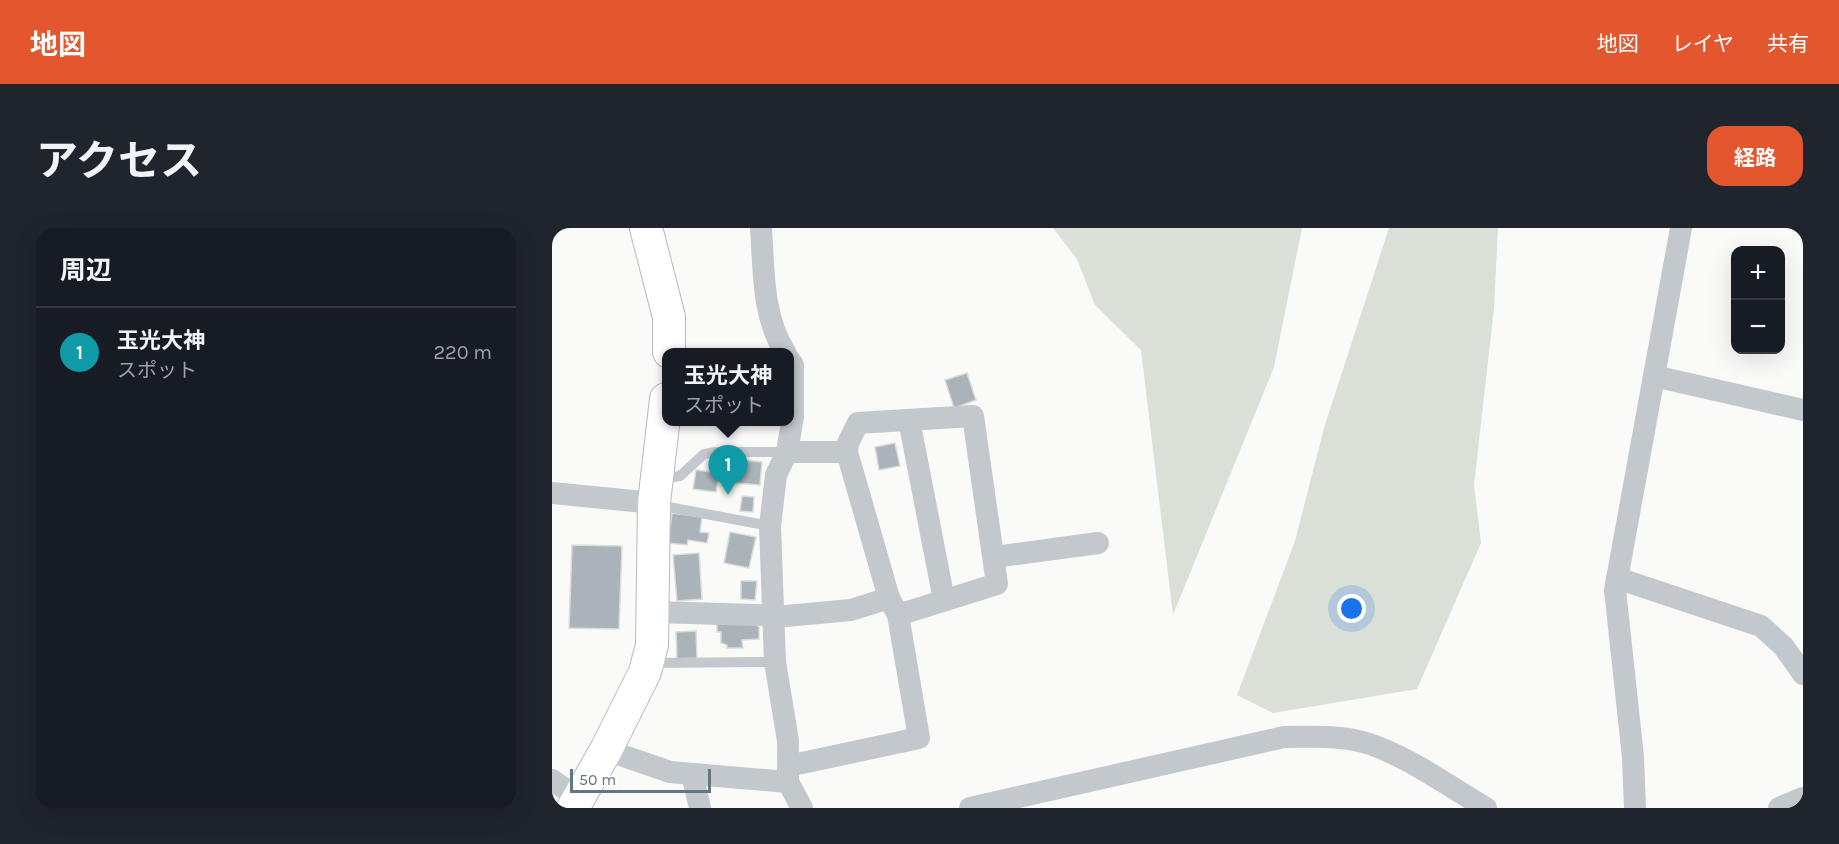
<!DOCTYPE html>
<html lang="ja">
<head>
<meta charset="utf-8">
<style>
	:root { --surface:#171b24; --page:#20242c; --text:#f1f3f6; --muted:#9ea1a6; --line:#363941; --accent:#e4572e }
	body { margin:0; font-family:Karla,"Noto Sans JP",sans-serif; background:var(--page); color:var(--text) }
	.controls { position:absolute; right:18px; top:18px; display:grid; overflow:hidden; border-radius:12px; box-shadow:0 6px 24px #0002 }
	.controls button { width:54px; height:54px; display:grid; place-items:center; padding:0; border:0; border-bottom:2px solid var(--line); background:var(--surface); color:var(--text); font:30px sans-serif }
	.scale { position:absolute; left:18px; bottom:15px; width:141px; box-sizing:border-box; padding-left:6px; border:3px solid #657683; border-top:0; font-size:16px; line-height:21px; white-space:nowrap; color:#657683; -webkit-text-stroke:4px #fff; paint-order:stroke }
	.you { position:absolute; left:800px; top:381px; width:21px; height:21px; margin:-15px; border:4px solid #fff; border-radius:50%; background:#1a73e8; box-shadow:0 0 0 9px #1a73e833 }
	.badge { display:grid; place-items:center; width:39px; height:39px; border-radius:50%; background:var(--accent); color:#fff; font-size:20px; font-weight:700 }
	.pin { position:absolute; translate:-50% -50px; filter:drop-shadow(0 2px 3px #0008) }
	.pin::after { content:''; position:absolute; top:32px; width:21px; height:18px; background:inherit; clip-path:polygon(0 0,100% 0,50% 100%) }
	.popup { position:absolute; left:110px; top:120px; width:132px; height:78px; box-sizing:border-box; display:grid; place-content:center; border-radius:12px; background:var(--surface); filter:drop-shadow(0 2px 4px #0005); font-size:20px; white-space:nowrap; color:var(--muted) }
	.popup b { font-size:22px; color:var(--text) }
	.popup::after { content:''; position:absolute; left:50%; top:100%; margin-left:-12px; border:12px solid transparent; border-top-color:var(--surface) }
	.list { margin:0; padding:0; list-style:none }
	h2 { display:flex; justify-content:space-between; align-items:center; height:78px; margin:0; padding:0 24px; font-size:26px }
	h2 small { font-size:20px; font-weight:400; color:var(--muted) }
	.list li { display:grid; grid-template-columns:39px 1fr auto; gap:18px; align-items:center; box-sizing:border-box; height:90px; padding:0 24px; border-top:2px solid var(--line) }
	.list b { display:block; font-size:22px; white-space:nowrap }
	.list p { margin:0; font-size:20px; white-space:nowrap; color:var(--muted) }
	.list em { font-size:20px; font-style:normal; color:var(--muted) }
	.map { position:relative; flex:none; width:1251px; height:580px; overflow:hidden; border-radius:18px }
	header { display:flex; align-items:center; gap:36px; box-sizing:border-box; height:84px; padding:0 30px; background:var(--accent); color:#fff }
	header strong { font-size:28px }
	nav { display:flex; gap:33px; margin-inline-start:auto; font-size:21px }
	.intro { display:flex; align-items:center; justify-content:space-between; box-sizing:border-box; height:144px; padding:0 36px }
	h1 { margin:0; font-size:42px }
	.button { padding:15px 27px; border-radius:18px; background:var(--accent); color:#fff; font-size:21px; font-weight:700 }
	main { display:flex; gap:36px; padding:0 36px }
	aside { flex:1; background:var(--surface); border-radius:18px; box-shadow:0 6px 24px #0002 }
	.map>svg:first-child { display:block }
</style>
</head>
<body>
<header>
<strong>地図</strong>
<nav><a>地図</a><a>レイヤ</a><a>共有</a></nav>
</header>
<div class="intro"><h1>アクセス</h1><a class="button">経路</a></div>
<main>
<aside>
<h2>周辺<small></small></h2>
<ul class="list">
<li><span class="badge" style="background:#0f9aa8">1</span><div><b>玉光大神</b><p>スポット</p></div><em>220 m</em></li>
</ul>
</aside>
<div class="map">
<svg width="1251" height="580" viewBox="0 0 1251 580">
	<rect width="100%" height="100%" fill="#fafaf8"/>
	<g fill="#dadfd7">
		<polygon points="501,0 750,0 722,139 621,387 589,122 543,77 525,31"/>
		<polygon points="837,0 946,0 942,80 922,257 929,315 865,461 721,485 685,467 743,313 772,200"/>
	</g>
	<g fill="#aab3b9" stroke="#dcdcda" stroke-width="1.5">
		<polygon points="415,145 424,172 402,180 393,152"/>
		<polygon points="343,215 348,238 327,242 323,219"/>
		<polygon points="192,232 210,234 208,257 184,255 186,235 192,236"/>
		<polygon points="144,242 167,245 164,264 141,261"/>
		<polygon points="190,268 202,269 201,284 188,283"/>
		<polygon points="120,285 150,289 148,304 157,305 155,315 136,312 135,317 116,315"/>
		<polygon points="178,304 204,309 197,340 172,335"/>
		<polygon points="20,317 70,318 67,401 17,400"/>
		<polygon points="147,325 150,371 125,373 121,327"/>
		<polygon points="189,353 205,353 203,372 189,371"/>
		<polygon points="165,394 202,395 207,399 207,411 190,412 191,420 175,420 175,417 169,415 169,404 165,404"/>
		<polygon points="144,403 145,430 125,431 124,404"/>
	</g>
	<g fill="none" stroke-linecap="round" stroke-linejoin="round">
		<defs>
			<g id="secondary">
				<polyline points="94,0 117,89 117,124"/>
				<polyline points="21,580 54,522 93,444 100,417 102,275 114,171"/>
			</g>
		</defs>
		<use href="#secondary" stroke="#b3babf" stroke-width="34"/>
		<g stroke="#c3c8cc" stroke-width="10">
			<polyline points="108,251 128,248 152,226 163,224 235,224"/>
			<polyline points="106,277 218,298"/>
			<polyline points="100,435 223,434"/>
		</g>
		<g stroke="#c3c8cc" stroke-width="22">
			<path d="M209,0C212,42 210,88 233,124"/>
			<polyline points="237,131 241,137 241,189 235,224 224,247 218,298 223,434 236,513 236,554 250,580"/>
			<polyline points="1102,148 1251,182"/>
			<polyline points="357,192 392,372"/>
			<polyline points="235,224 295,224"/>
			<polyline points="0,265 102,275"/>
			<polyline points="442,329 546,315"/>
			<polyline points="1065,350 1209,398 1232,419 1251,446"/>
			<polyline points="102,384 234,388 299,382 337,370"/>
			<polyline points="54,522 118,544 236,554"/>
			<polyline points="236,538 367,510 346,387 337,370 295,224 296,215 306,195 421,188 445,356 346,387"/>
			<polyline points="140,546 148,580"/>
			<polyline points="0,552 28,571"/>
			<path d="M418,580L732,509C758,509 785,507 811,514C851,525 898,559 934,580"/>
			<polyline points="1083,580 1081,529 1063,362 1129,0"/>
			<polyline points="1227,580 1251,570"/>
		</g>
		<use href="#secondary" stroke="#fff" stroke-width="32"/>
	</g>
</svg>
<div class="controls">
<button>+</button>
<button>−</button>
</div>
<div class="scale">50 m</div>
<div class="you"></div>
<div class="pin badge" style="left:176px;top:267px;background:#0f9aa8">1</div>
<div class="popup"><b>玉光大神</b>スポット</div>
</div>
</main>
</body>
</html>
